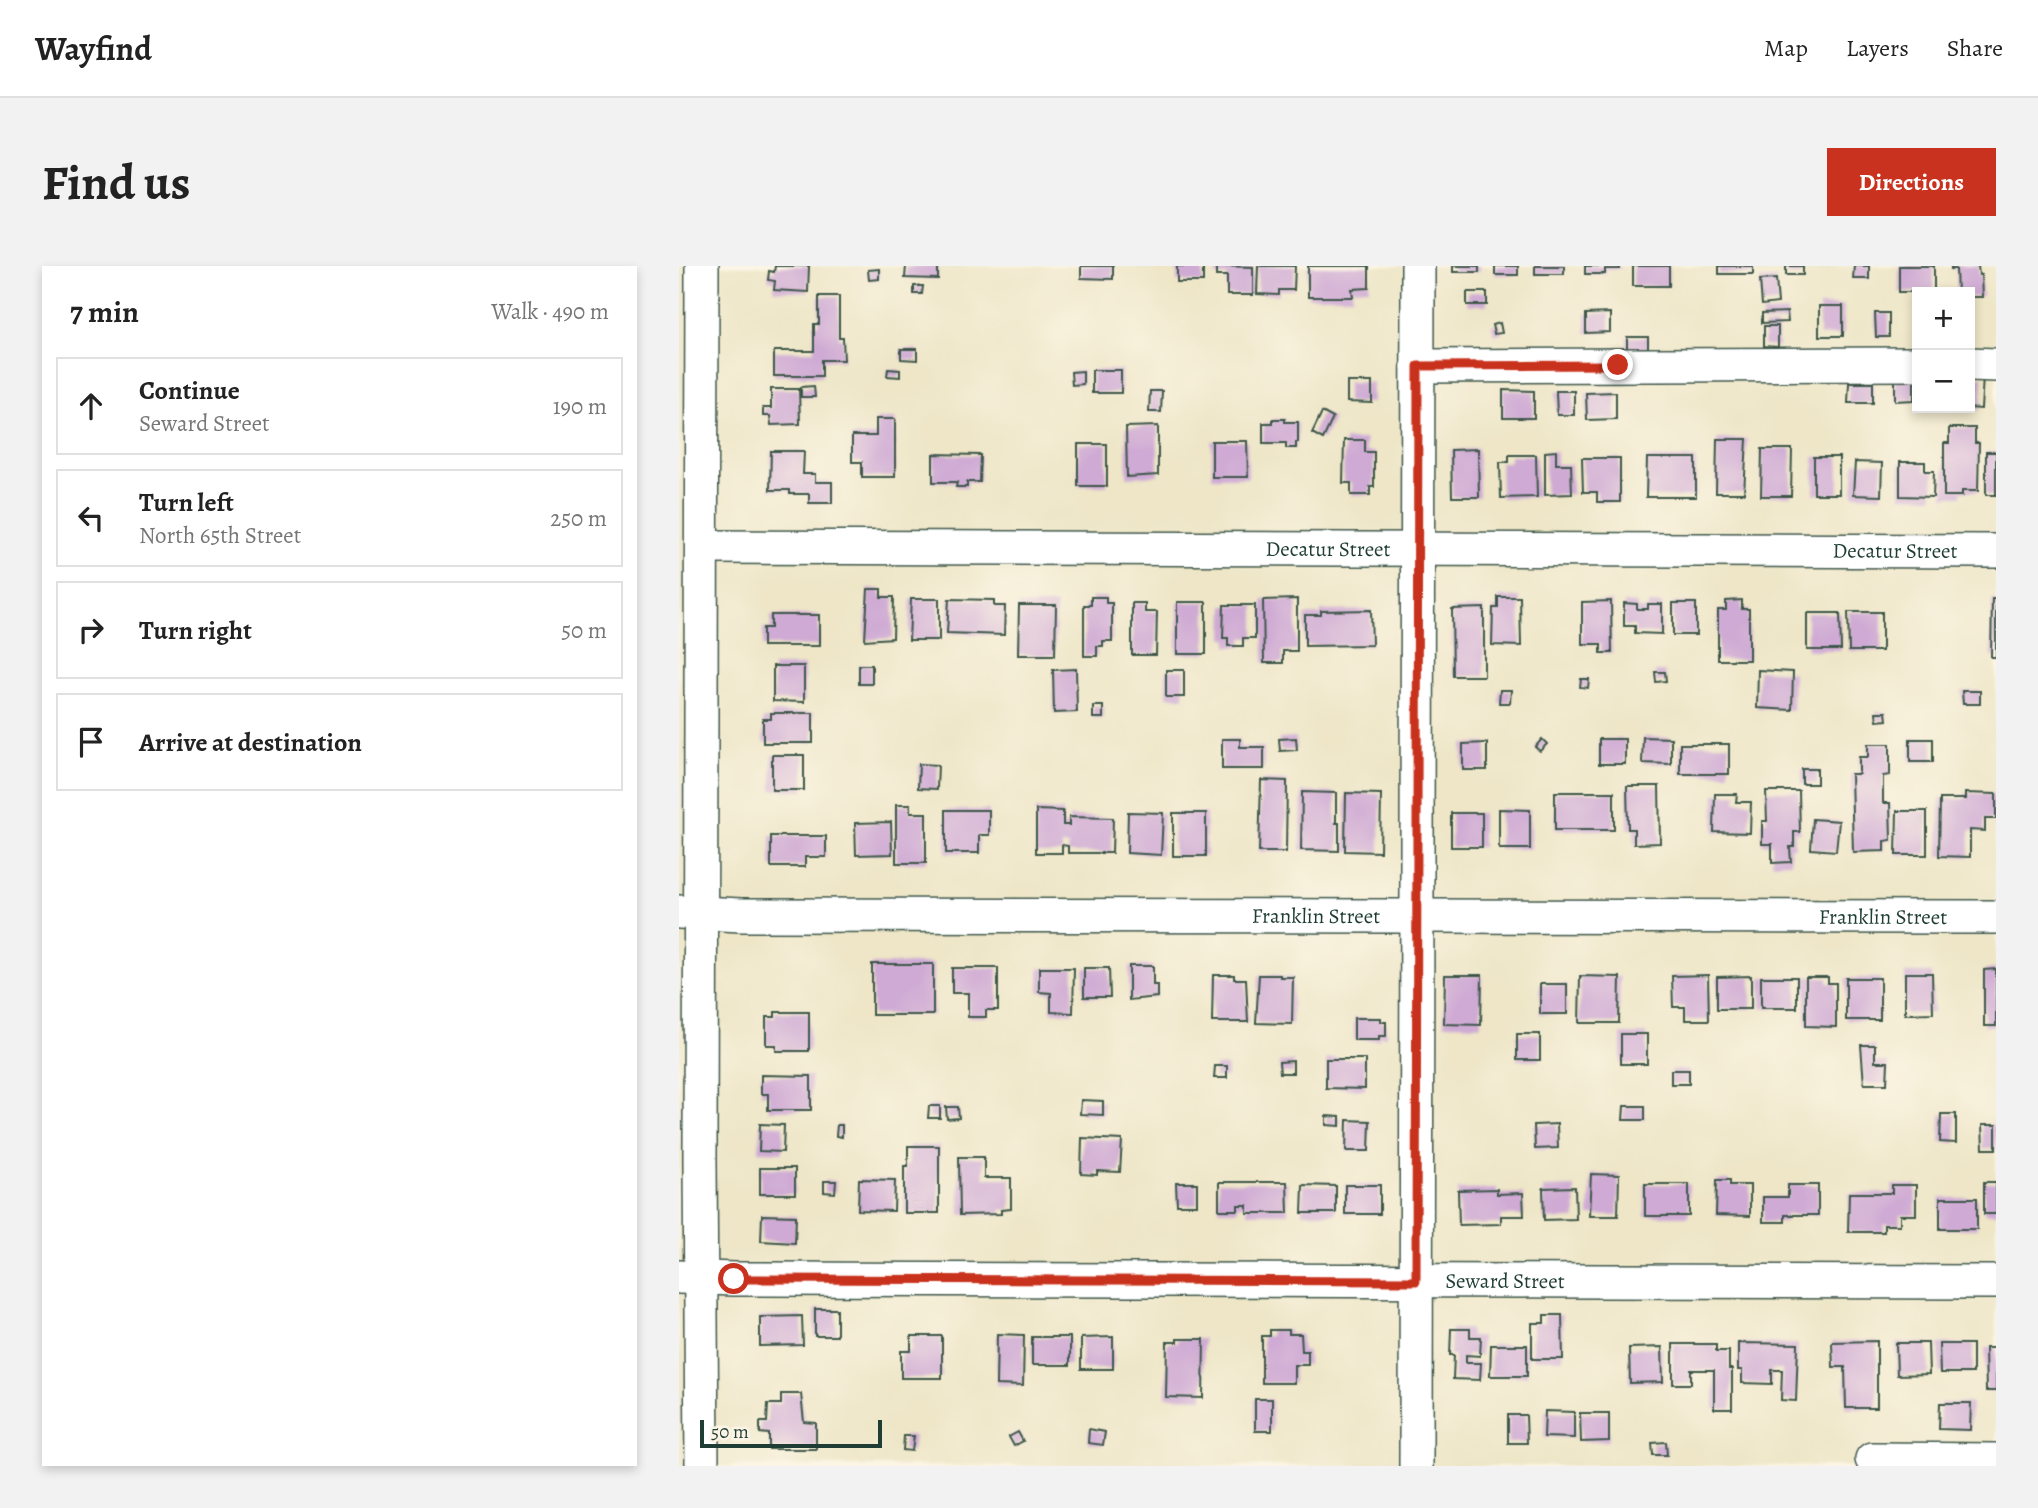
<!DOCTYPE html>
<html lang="en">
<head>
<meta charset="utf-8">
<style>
	:root { --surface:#fff; --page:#f2f2f2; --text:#222; --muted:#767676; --line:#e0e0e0; --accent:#c8321e }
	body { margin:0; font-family:Alegreya,serif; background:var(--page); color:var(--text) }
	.controls { position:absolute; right:21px; top:21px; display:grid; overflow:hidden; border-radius:0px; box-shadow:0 4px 10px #0003 }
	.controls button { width:63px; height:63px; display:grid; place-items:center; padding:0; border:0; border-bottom:2px solid var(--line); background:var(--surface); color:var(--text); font:35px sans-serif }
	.scale { position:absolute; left:21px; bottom:18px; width:182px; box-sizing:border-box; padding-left:7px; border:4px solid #1f3d34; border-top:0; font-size:19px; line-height:24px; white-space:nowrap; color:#1f3d34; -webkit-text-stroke:5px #fcf5e5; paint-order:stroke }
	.stop { position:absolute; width:21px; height:21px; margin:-16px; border:5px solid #c8321e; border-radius:50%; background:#fff }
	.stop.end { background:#c8321e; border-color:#fff; box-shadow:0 2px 7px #0008 }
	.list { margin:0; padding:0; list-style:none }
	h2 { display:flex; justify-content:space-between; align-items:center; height:91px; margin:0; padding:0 28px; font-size:30px }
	h2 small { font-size:23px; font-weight:400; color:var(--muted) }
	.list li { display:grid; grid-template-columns:46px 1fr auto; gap:21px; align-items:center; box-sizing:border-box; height:98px; margin:0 14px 14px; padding:0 14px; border:2px solid var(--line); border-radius:0px }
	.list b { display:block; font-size:26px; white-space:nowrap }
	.list p { margin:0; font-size:23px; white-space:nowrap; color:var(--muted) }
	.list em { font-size:23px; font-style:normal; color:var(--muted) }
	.icon { flex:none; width:38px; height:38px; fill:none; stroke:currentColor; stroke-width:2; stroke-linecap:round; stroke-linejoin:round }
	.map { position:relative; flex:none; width:1317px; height:1200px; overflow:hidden; border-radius:0px }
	header { display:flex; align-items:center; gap:42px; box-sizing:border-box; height:98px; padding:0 35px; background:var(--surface); border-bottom:2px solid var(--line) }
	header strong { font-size:33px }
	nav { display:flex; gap:38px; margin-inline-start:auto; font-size:24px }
	.intro { display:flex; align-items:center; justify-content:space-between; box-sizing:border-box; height:168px; padding:0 42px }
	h1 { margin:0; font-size:49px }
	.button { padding:18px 32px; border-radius:0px; background:var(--accent); color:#fff; font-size:24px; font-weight:700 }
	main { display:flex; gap:42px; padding:0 42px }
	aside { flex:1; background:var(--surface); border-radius:0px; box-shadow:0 4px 10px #0003 }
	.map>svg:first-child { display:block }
</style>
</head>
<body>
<header>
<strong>Wayfind</strong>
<nav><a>Map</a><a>Layers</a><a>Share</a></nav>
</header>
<div class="intro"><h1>Find us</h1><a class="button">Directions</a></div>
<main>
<aside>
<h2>7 min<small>Walk · 490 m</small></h2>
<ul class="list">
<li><svg class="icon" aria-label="ahead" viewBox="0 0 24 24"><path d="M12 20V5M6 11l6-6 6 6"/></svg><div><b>Continue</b><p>Seward Street</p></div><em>190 m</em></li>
<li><svg class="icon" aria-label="left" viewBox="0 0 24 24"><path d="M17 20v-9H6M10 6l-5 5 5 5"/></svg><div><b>Turn left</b><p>North 65th Street</p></div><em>250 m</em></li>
<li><svg class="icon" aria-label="right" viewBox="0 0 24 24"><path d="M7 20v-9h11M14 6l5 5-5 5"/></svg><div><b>Turn right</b></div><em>50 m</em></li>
<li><svg class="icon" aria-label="arrive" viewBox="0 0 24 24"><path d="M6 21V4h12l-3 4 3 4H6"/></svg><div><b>Arrive at destination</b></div></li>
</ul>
</aside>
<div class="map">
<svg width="1317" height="1200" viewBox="0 0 1317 1200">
	<rect width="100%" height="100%" fill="#fcf5e5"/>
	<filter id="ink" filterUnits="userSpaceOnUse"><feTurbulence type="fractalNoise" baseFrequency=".0143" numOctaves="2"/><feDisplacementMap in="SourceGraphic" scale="14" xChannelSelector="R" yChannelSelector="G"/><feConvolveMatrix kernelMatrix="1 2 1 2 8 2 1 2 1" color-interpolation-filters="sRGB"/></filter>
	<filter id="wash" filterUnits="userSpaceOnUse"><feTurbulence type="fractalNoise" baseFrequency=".00686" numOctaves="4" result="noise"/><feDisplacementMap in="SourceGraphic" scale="28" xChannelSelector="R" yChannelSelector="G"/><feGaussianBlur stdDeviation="1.57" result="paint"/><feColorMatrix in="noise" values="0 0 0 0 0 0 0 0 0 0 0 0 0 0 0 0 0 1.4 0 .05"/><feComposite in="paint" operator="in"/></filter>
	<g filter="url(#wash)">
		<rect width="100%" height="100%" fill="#eee6c7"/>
		<g id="blocks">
			<g fill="#cfaad4">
				<polygon points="96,0 130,0 129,26 95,24 96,15 89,14 90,5 95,6"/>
				<polygon points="227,0 259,0 259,13 226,12"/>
				<polygon points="402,0 434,0 434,13 402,12"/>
				<rect x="498" y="0" width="26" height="16"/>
				<polygon points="537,0 574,1 574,29 548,29 548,10 537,10"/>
				<polygon points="579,0 616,0 615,24 600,24 600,29 578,28"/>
				<polygon points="629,0 690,0 690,22 673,23 674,31 629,31"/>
				<rect x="774" y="0" width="26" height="6"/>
				<rect x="816" y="0" width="23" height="9"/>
				<rect x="856" y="0" width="29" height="8"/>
				<polygon points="906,0 941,0 941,3 926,3 926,8 906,8"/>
				<rect x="954" y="0" width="36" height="20"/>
				<rect x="1040" y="0" width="34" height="8"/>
				<rect x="1107" y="0" width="17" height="9"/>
				<polygon points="1175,0 1190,0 1190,13 1174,13"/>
				<rect x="1220" y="0" width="35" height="26"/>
				<polygon points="1272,0 1299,0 1300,9 1302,9 1303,31 1291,31 1291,26 1278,26 1277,3 1272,3"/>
				<polygon points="200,3 200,13 190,14 189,4"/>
				<polygon points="1097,13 1099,37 1083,39 1081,14"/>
				<polygon points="235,20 244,20 243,28 235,28"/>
				<rect x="788" y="26" width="20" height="13"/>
				<polygon points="140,30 160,30 160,72 164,72 165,94 143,94 143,110 95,110 95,85 135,85 135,58 140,58"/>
				<rect x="1140" y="40" width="24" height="30"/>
				<polygon points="1108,46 1109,56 1083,57 1083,47"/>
				<polygon points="931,47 931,66 907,67 907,48"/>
				<polygon points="1196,47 1210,47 1210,71 1197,71"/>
				<polygon points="821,57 823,67 815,68 813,59"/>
				<polygon points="1085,60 1099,60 1099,81 1085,80"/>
				<rect x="948" y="71" width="21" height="15"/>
				<polygon points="222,83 238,83 238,94 222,93"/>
				<polygon points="209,103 221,104 221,111 208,110"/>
				<rect x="413" y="104" width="29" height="23"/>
				<polygon points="404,105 404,118 393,119 392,106"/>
				<polygon points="1216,109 1235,109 1235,134 1216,135"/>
				<polygon points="1291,111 1304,111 1302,143 1291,142"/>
				<polygon points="668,116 693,116 693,137 668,136"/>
				<polygon points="1170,117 1194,117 1194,137 1169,137"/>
				<polygon points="135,120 136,131 122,131 122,121"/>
				<polygon points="92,123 120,123 121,158 92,159 91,150 84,150 84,142 92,142"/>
				<polygon points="824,124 855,125 855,152 824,152"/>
				<polygon points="471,125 483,125 482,146 470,146"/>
				<polygon points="877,125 895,125 895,149 878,149"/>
				<polygon points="937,126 937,153 908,154 907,127"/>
				<polygon points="643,146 654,152 644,173 633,167"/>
				<polygon points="197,153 216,153 216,211 183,211 183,196 173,196 173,170 197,170"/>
				<polygon points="594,153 606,153 606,156 619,156 619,176 617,176 617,182 607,182 607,177 584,177 584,157 594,157"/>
				<polygon points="479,160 479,209 448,211 447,161"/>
				<polygon points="1270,162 1296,162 1296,177 1300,177 1299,225 1283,225 1283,230 1265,230 1265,177 1270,177"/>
				<polygon points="1038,173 1068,173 1065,227 1037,227"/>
				<polygon points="665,174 686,174 686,186 695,186 695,221 691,221 691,229 672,229 672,217 664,217"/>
				<polygon points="533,175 568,175 569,211 533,211"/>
				<rect x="399" y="178" width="29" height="42"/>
				<polygon points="799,183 800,231 773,231 772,184"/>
				<polygon points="1083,183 1113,183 1112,230 1082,230"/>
				<polygon points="92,185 125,185 124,208 136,208 136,216 153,216 153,237 130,237 130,228 111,228 111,224 91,224"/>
				<polygon points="877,185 877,198 892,198 893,228 866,229 866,186"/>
				<rect x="1307" y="186" width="10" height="43"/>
				<polygon points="254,188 302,189 301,216 288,216 288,221 277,221 278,216 254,216"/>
				<polygon points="830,189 857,189 858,231 822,232 821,196 830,196"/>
				<rect x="1135" y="191" width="25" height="37"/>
				<polygon points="903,192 941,192 941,236 918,236 918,226 904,226"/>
				<polygon points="968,192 1017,192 1017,231 967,231"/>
				<polygon points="1176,196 1203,197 1202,230 1174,229"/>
				<polygon points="1221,196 1246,196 1246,205 1255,205 1254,231 1221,230"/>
				<polygon points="189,323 202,323 202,331 215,331 214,372 186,374"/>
				<polygon points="412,331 427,331 427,337 433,337 433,375 424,375 424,380 418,380 418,390 405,390 405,339 412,339"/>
				<polygon points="819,331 841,331 842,380 813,379 814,342 819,342"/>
				<polygon points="232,333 260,333 260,374 230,374"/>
				<polygon points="270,333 315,334 315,340 326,340 325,369 268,367"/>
				<polygon points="618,333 618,385 604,385 604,397 585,397 584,334"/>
				<polygon points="1313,333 1317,333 1317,391 1312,391"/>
				<polygon points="1063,334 1063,343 1070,343 1070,394 1039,394 1039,344 1047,344 1047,335"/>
				<polygon points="932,335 933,387 922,387 922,378 903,378 903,336"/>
				<rect x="498" y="336" width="29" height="52"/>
				<polygon points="453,337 466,337 466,346 478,346 477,389 453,389"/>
				<polygon points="945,337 958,338 958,343 969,343 969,338 983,338 983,368 956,367 956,360 945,360"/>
				<rect x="994" y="337" width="23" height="32"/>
				<polygon points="340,339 377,339 376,389 339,389"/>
				<polygon points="545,339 576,339 576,372 564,372 564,380 549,380 549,372 544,372"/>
				<polygon points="805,342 805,410 774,410 773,343"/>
				<polygon points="692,344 693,379 626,380 626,349 642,349 642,345"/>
				<polygon points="1169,346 1203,346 1203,385 1170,385"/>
				<polygon points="1128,347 1161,347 1162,384 1128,384"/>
				<polygon points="92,349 140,349 140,380 84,380 84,362 92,362"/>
				<rect x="180" y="399" width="13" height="19"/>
				<polygon points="94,400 125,400 125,436 94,435"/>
				<polygon points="397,403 398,446 375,447 374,404"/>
				<rect x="487" y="404" width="18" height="27"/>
				<polygon points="1079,404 1114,406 1113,444 1078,442"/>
				<polygon points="976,406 986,406 987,415 977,416"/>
				<polygon points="902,413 910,413 909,422 901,421"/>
				<polygon points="821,424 832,424 831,437 820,437"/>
				<polygon points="1283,425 1301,425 1301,438 1284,438"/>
				<rect x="414" y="440" width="10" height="12"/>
				<polygon points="1197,446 1207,446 1208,454 1198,455"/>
				<polygon points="92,447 134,447 134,477 84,477 84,453 92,453"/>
				<polygon points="964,471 992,472 992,498 963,497"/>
				<polygon points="617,472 618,484 601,485 600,473"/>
				<polygon points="543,473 561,473 561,481 585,481 585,503 543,503"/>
				<polygon points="863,473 868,478 861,485 856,481"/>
				<rect x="920" y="473" width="26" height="25"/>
				<rect x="1231" y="473" width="23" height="23"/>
				<polygon points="808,477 808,504 784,504 784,478"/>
				<rect x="1001" y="478" width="49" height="30"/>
				<polygon points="1189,478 1211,478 1211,509 1204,510 1204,537 1211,537 1212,574 1205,575 1205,585 1174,586 1172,508 1180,508 1180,491 1189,491"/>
				<rect x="93" y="489" width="32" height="35"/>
				<polygon points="240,498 259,499 258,523 239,522"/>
				<rect x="1123" y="503" width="15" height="15"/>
				<polygon points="582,514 608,515 607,586 580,586"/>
				<polygon points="948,520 980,520 981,577 955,578 955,563 949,563"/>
				<polygon points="1087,525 1120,525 1121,566 1115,566 1115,581 1111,581 1112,596 1093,597 1093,578 1083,578 1083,555 1088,555"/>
				<polygon points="623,526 657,527 657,557 660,557 660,585 622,584"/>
				<rect x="876" y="526" width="59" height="38"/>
				<polygon points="667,527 702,528 701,586 666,585"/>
				<polygon points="1286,527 1317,528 1317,553 1306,553 1306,565 1291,564 1291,591 1260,590 1261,533 1286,533"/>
				<polygon points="1036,528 1058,528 1057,536 1072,536 1071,567 1035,566"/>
				<polygon points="217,539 231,539 231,547 247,547 247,597 217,597"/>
				<polygon points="820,543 851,544 851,583 820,583"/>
				<polygon points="267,544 310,544 310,569 300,569 300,587 267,587"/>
				<polygon points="357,544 384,545 384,559 390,559 390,551 434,552 433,587 389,587 389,580 383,579 383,587 357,587"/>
				<polygon points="1218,545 1248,545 1248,589 1217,589"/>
				<polygon points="449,546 484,547 482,589 448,587"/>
				<rect x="494" y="547" width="33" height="43"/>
				<rect x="772" y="547" width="31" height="34"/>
				<polygon points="1134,553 1160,555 1157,585 1132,583"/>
				<polygon points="212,556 213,588 177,589 176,557"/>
				<polygon points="92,570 147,570 147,591 126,591 126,601 92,601"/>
				<rect x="193" y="698" width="61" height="51"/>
				<polygon points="450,700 474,700 474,719 478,719 478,731 450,734"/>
				<polygon points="273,702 319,702 319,744 307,744 307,751 289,751 289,727 273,727"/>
				<polygon points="360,702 395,702 394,747 372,746 372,727 360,726"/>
				<polygon points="405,702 430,702 431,731 405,731"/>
				<polygon points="1317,703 1317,760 1305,760 1305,704"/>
				<polygon points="1226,707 1253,707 1254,747 1226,748"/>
				<polygon points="534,709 555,709 555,713 567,713 569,756 533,756"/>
				<polygon points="580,709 601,709 601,711 614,711 613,758 577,757"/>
				<polygon points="766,709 803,709 802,759 765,758"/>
				<polygon points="1029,709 1030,754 1006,754 1006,741 994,741 993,710"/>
				<polygon points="901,710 941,711 940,757 900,757"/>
				<polygon points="1072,710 1072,743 1038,743 1038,711"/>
				<rect x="1082" y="711" width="36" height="31"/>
				<polygon points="1127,711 1149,711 1149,717 1157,717 1157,761 1127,760"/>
				<rect x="1167" y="712" width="34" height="42"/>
				<rect x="861" y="718" width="27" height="30"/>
				<polygon points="96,746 130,746 130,785 97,785 97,779 87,779 87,751 96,751"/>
				<polygon points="675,752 702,752 702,756 707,756 707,770 700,770 700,774 675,774"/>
				<rect x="838" y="768" width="23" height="26"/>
				<rect x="942" y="768" width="26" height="30"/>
				<polygon points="1182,779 1196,779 1196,796 1209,796 1208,818 1185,818"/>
				<polygon points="647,793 686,793 686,823 647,822"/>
				<polygon points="614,795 614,807 601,807 600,796"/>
				<polygon points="536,800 548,800 548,812 535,812"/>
				<rect x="992" y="804" width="18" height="14"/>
				<polygon points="82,809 132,810 132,844 89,844 89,828 82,828"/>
				<polygon points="402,834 424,835 424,849 401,848"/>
				<polygon points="250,840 261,840 261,852 249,852"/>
				<polygon points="945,840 966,840 966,854 944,854"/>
				<polygon points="267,841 279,841 280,852 268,853"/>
				<polygon points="1262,848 1277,848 1277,877 1261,876"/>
				<polygon points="647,850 661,851 661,860 647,859"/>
				<polygon points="668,854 691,855 690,885 667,885"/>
				<polygon points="81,858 105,859 104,886 80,885"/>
				<polygon points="878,858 879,882 856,883 855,859"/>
				<polygon points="158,859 163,859 163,871 157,870"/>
				<polygon points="1303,859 1317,859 1317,883 1304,883"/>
				<polygon points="403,872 443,874 441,906 418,905 418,909 402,908"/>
				<polygon points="229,880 260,880 260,947 225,947 225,900 229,900"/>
				<polygon points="280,891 305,891 305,912 332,912 332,943 322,944 322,948 281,949"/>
				<rect x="81" y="902" width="35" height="26"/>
				<polygon points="912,908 940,909 939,950 910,950"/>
				<polygon points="180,913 216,914 215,945 179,944"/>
				<polygon points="1038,914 1051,914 1051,919 1071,919 1071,950 1037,949"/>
				<polygon points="145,915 157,915 156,927 145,926"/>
				<polygon points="540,916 608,916 609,947 568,947 568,939 559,939 559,944 540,944"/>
				<rect x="1305" y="916" width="12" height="32"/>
				<polygon points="497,917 518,917 518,939 498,939"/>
				<rect x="966" y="918" width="44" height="32"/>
				<polygon points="624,919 657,920 657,947 623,947"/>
				<rect x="666" y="919" width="35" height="29"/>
				<polygon points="1109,919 1139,919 1139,949 1106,949 1106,956 1084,956 1084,931 1109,931"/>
				<polygon points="1213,919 1237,919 1237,949 1221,949 1221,959 1205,959 1205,966 1169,966 1170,927 1213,927"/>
				<polygon points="896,921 897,953 865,954 864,922"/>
				<polygon points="818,923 818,928 844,927 845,950 822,950 822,958 780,959 779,924"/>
				<rect x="1261" y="932" width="37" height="31"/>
				<polygon points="83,949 117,950 116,977 82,975"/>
				<rect x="136" y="1043" width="22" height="27"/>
				<polygon points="865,1049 883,1049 884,1093 853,1093 853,1057 865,1057"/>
				<polygon points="123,1050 124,1079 81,1080 81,1051"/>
				<polygon points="772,1063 791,1063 791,1071 802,1071 801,1090 787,1089 787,1097 802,1097 801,1114 774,1113 775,1089 771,1089"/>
				<polygon points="591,1064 610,1064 610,1068 622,1068 623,1085 629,1085 629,1099 615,1099 615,1117 583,1117 583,1070 591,1070"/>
				<polygon points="318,1068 345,1069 344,1120 317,1119"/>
				<polygon points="232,1070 263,1070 263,1112 222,1112 222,1085 232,1085"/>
				<rect x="353" y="1071" width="38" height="28"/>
				<polygon points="434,1071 434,1103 402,1103 402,1072"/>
				<polygon points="498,1073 525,1073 524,1132 487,1131 488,1076 498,1076"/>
				<polygon points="1198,1075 1198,1142 1167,1142 1166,1101 1154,1101 1153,1076"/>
				<polygon points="1059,1077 1119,1078 1117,1135 1102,1134 1103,1104 1093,1104 1093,1118 1063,1117 1063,1104 1059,1104"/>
				<polygon points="1217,1077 1249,1077 1250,1108 1218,1109"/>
				<polygon points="994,1078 1037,1078 1037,1085 1050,1085 1050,1103 1053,1103 1053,1143 1035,1143 1035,1104 1012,1104 1012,1118 994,1118"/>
				<polygon points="1260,1078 1294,1078 1294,1107 1261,1107"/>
				<polygon points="812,1079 848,1079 848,1110 811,1110"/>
				<polygon points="983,1081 984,1116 951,1117 950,1082"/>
				<polygon points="1306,1082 1317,1082 1317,1125 1307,1125"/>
				<polygon points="102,1128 122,1128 125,1156 137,1157 137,1183 90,1183 90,1168 81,1167 81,1156 88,1156 89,1138 102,1138"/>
				<rect x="576" y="1133" width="17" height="32"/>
				<polygon points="1261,1137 1292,1137 1291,1164 1260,1163"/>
				<polygon points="866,1145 895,1146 895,1172 865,1171"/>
				<polygon points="901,1147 930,1147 930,1175 902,1176"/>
				<polygon points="829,1149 847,1149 848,1177 829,1177"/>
				<polygon points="410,1163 426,1166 424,1179 409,1177"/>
				<polygon points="339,1166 344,1175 335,1180 330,1171"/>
				<polygon points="225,1170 235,1170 233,1185 224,1184"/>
				<polygon points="987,1176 988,1189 974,1189 973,1177"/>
			</g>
		</g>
	</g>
	<g filter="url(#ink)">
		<use href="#blocks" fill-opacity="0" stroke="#3e564a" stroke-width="2"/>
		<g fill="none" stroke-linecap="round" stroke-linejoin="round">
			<defs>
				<g id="minor">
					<polyline points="1291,98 1317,99"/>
					<polyline points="739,100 1238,98"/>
					<path id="s1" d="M24,281L1317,285"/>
					<path id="s2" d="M0,646L62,649L1317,651"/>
					<path id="s3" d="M0,1011L55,1013L1317,1016"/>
					<polyline points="1193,1193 1317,1194"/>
					<polyline points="23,1200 21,894 23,0"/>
					<polyline points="737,1200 739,0"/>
				</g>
			</defs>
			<use href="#minor" stroke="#3e564a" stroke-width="36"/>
			<use href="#minor" stroke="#fff" stroke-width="33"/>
		</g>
	</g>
	<g fill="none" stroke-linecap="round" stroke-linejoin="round" filter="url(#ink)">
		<polyline stroke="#c8321e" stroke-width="9" points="55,1013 737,1015 739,100 939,99"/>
	</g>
	<g text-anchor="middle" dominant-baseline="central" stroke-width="7" stroke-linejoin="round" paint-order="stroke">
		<g font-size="21" fill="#1f3d34" stroke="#fcf5e5">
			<text stroke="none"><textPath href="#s1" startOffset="625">Decatur Street</textPath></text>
			<text stroke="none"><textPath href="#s1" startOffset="1192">Decatur Street</textPath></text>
			<text stroke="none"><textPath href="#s2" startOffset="637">Franklin Street</textPath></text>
			<text stroke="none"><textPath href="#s2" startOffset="1204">Franklin Street</textPath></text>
			<text stroke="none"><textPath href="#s3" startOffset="826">Seward Street</textPath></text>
		</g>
	</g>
</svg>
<div class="controls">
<button>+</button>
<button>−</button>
</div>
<div class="scale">50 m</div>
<div class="stop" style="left:55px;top:1013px"></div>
<div class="stop end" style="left:939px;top:99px"></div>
</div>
</main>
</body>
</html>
